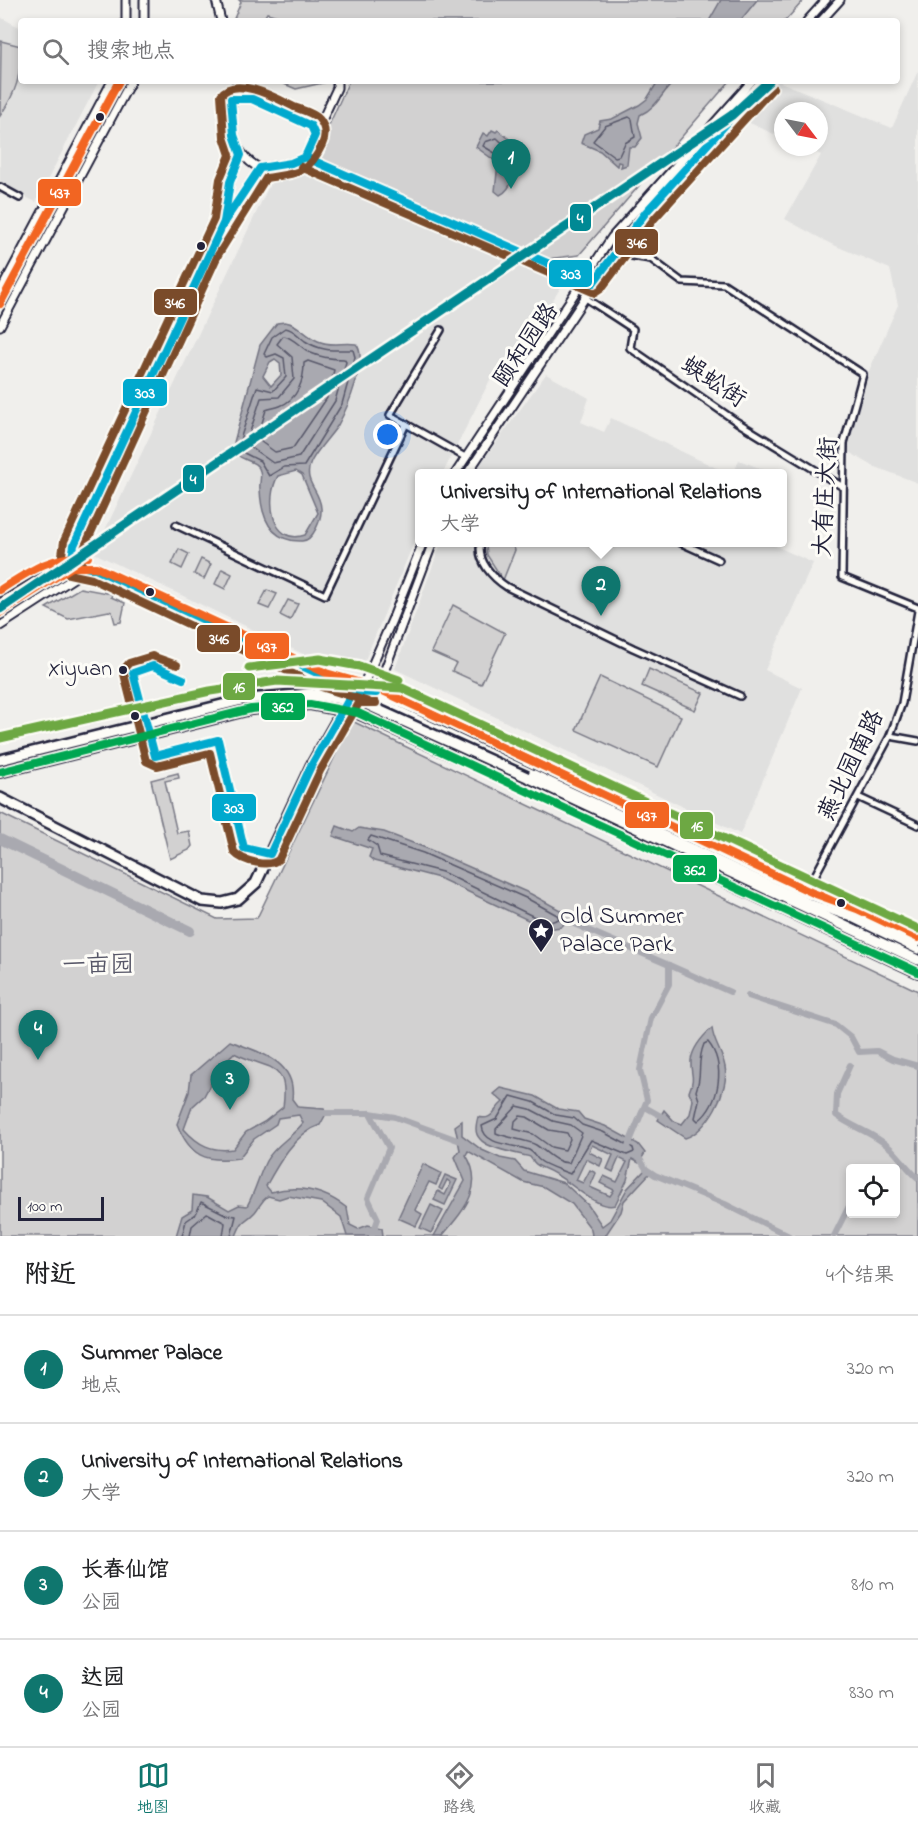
<!DOCTYPE html>
<html lang="zh">
<head>
<meta charset="utf-8">
<style>
	:root { --surface:#fff; --page:#f6f6f6; --text:#202124; --muted:#757577; --line:#e0e0e0; --accent:#0f766e }
	body { margin:0; font-family:"Indie Flower","LXGW WenKai TC",sans-serif; background:var(--page); color:var(--text) }
	.controls { position:absolute; right:18px; bottom:18px; display:grid; overflow:hidden; border-radius:6px; box-shadow:0 3px 9px #0003 }
	.controls button { width:54px; height:54px; display:grid; place-items:center; padding:0; border:0; border-bottom:2px solid var(--line); background:var(--surface); color:var(--text); font:30px sans-serif }
	.compass { position:absolute; left:774px; top:102px; width:54px; height:54px; border-radius:50%; background:var(--surface); box-shadow:0 3px 9px #0003; rotate:122deg }
	.scale { position:absolute; left:18px; bottom:15px; width:86px; box-sizing:border-box; padding-left:6px; border:3px solid #22223b; border-top:0; font-size:16px; line-height:21px; white-space:nowrap; color:#22223b; -webkit-text-stroke:4px #fdfcf7; paint-order:stroke }
	.you { position:absolute; left:388px; top:435px; width:21px; height:21px; margin:-15px; border:4px solid #fff; border-radius:50%; background:#1a73e8; box-shadow:0 0 0 9px #1a73e833 }
	.badge { display:grid; place-items:center; width:39px; height:39px; border-radius:50%; background:var(--accent); color:#fff; font-size:20px; font-weight:700 }
	.pin { position:absolute; translate:-50% -50px; filter:drop-shadow(0 2px 3px #0008) }
	.pin::after { content:''; position:absolute; top:32px; width:21px; height:18px; background:inherit; clip-path:polygon(0 0,100% 0,50% 100%) }
	.popup { position:absolute; left:415px; top:469px; width:372px; height:78px; box-sizing:border-box; display:grid; place-content:center; border-radius:6px; background:var(--surface); filter:drop-shadow(0 2px 4px #0005); font-size:20px; white-space:nowrap; color:var(--muted) }
	.popup b { font-size:22px; color:var(--text) }
	.popup::after { content:''; position:absolute; left:50%; top:100%; margin-left:-12px; border:12px solid transparent; border-top-color:var(--surface) }
	.list { margin:0; padding:0; list-style:none }
	h2 { display:flex; justify-content:space-between; align-items:center; height:78px; margin:0; padding:0 24px; font-size:26px }
	h2 small { font-size:20px; font-weight:400; color:var(--muted) }
	.list li { display:grid; grid-template-columns:39px 1fr auto; gap:18px; align-items:center; box-sizing:border-box; height:108px; padding:0 24px; border-top:2px solid var(--line) }
	.list b { display:block; font-size:22px; white-space:nowrap }
	.list p { margin:0; font-size:20px; white-space:nowrap; color:var(--muted) }
	.list em { font-size:20px; font-style:normal; color:var(--muted) }
	.icon { flex:none; width:33px; height:33px; fill:none; stroke:currentColor; stroke-width:2; stroke-linecap:round; stroke-linejoin:round }
	.map { position:relative; flex:none; width:918px; height:1236px; overflow:hidden }
	.search { position:absolute; background:var(--surface); box-shadow:0 3px 9px #0003; left:18px; right:18px; top:18px; height:66px; display:flex; align-items:center; gap:15px; box-sizing:border-box; padding:0 21px; border-radius:6px; color:var(--muted); font-size:22px }
	.sheet { height:510px; background:var(--surface) }
	nav { display:flex; justify-content:space-around; align-items:center; box-sizing:border-box; height:84px; border-top:2px solid var(--line); background:var(--surface); font-size:16px; color:var(--muted) }
	nav a { display:grid; justify-items:center; gap:3px }
	nav .on { color:var(--accent) }
	.map>svg:first-child { display:block }
</style>
</head>
<body>
<div class="map">
<svg width="918" height="1236" viewBox="0 0 918 1236">
	<rect width="100%" height="100%" fill="#f0efec"/>
	<filter id="ink" filterUnits="userSpaceOnUse"><feTurbulence type="fractalNoise" baseFrequency=".0167" numOctaves="2"/><feDisplacementMap in="SourceGraphic" scale="12" xChannelSelector="R" yChannelSelector="G"/><feConvolveMatrix kernelMatrix="1 2 1 2 8 2 1 2 1" color-interpolation-filters="sRGB"/></filter>
	<g filter="url(#ink)">
		<g fill="#e0e0df">
			<polygon points="0,17 21,28 21,81 99,81 36,202 0,185"/>
			<polygon points="918,71 918,483 873,466 847,451 868,373 898,305 890,269 829,243 785,219 821,155 804,147 819,147 819,111 783,111 783,138 743,120 778,81 892,128"/>
			<polygon points="294,167 314,167 566,279 520,353 490,380 443,473 420,474 419,530 363,665 328,666 94,553 267,190 278,172"/>
			<polygon points="546,374 589,398 581,422 604,432 611,418 727,473 474,473"/>
			<polygon points="739,460 769,472 734,473"/>
			<polygon points="441,543 769,543 813,563 765,670 802,688 740,834 395,669"/>
		</g>
		<g fill="#d2d1d1" stroke="#7a7a86" stroke-width="1.5" fill-rule="evenodd">
			<polygon points="239,0 804,0 785,21 295,21 267,13 262,21 233,21 241,2"/>
			<path d="M1,41L21,46C21,76 17,91 0,116Z"/>
			<polygon points="277,81 331,81 296,89"/>
			<polygon points="349,81 730,81 579,255 547,259 314,158"/>
			<polygon points="486,543 511,543 515,550 503,580 487,555"/>
			<polygon points="179,549 189,554 182,569 172,564"/>
			<polygon points="201,559 211,564 204,579 194,574"/>
			<polygon points="222,569 232,574 225,589 215,584"/>
			<polygon points="80,588 112,594 111,597 125,603 121,622 115,623 112,612 109,611 68,619 46,608"/>
			<polygon points="267,590 277,594 269,609 259,605"/>
			<polygon points="288,600 298,604 290,620 280,615"/>
			<polygon points="453,605 505,633 481,684 452,671 456,663 431,652"/>
			<polygon points="649,669 703,693 695,710 642,686"/>
			<polygon points="600,677 681,716 658,767 576,730"/>
			<path d="M352,721L918,991V1236H0V813L217,919L257,918ZM850,1168H896V1214H850Z"/>
			<polygon points="178,773 179,778 165,781 177,833 189,831 192,846 189,850 170,859 151,780"/>
		</g>
		<g fill="#a9a9b0" stroke="#737381" stroke-width="1.5" fill-rule="evenodd">
			<polygon points="721,0 757,0 740,21 709,21"/>
			<path d="M658,81H678C665,84 661,106 640,115L638,123L642,138L635,147H629L627,165L621,167L622,163L618,162L617,166L600,151L581,143L584,134L598,128L600,121L612,119L639,105L647,99Z"/>
			<path d="M492,130L496,132L498,130C504,135 515,142 518,149C523,160 511,191 500,195L495,191L498,163L476,147L483,133L488,136Z"/>
			<path d="M285,322C299,324 305,336 318,341C332,347 342,342 356,344C369,357 347,409 338,425C330,437 318,448 311,462C302,482 320,490 321,508C322,519 313,541 302,541C270,542 261,517 260,489C259,484 262,476 260,471C257,459 238,461 232,450L260,345L277,323ZM275,359L280,363L281,375L271,386L263,376L270,362ZM296,471L302,475L318,513L305,535C271,546 265,498 278,476Z"/>
			<polygon points="337,826 353,832 359,828 384,832 426,848 531,894 562,911 567,921 561,927 547,929 439,878 374,861 369,857 372,849 333,836"/>
			<path d="M712,1028C713,1042 723,1053 725,1067C730,1089 707,1132 685,1138L658,1120L664,1110L674,1121L682,1124L690,1114L693,1100L689,1092C696,1075 690,1075 691,1060C693,1047 703,1036 712,1028Z"/>
			<path d="M230,1041C259,1052 297,1061 292,1099L298,1107L324,1109L326,1114L320,1125C295,1133 278,1164 266,1186L271,1192C300,1184 324,1190 347,1208L350,1225L358,1229L368,1225L382,1228L383,1236H347L341,1217L321,1202L288,1196L279,1199L268,1196C261,1201 260,1206 255,1212C244,1224 244,1216 236,1236H176L182,1216L192,1210L193,1195L207,1197L229,1210L239,1205L247,1206C255,1192 259,1175 266,1161C275,1145 292,1137 303,1123L299,1115L278,1118L276,1124L254,1139L239,1158C205,1163 190,1156 177,1124L189,1092L191,1075ZM234,1053C266,1070 290,1060 283,1107L264,1122L246,1132L233,1149C212,1152 198,1145 184,1129L192,1107L204,1096L220,1066Z"/>
			<path d="M501,1088L535,1096L558,1109L578,1112L584,1119L605,1126L638,1144L645,1153L639,1163L632,1159L627,1180L615,1205C609,1207 603,1205 597,1202C578,1193 566,1177 543,1168C535,1165 534,1162 530,1157C528,1155 488,1150 480,1139C474,1133 476,1125 478,1117C493,1121 493,1110 503,1102L494,1094ZM592,1145L613,1155L607,1169L613,1172L619,1158L627,1162L617,1182L604,1176L600,1183L614,1190L610,1196L590,1187L596,1173L590,1170L583,1183L576,1180L586,1159L600,1166L603,1159L589,1152Z"/>
			<path d="M462,1121V1135L482,1150L500,1158L515,1161L524,1171L564,1183L588,1205L602,1226L610,1220L627,1189L646,1169L651,1172L624,1201L621,1212L605,1236H592L591,1229L572,1204L544,1187L523,1182L468,1151L466,1155C486,1187 463,1211 442,1236H434L465,1181L455,1157L460,1150L455,1126Z"/>
			<polygon points="423,1164 441,1173 436,1185 429,1182 415,1210 422,1214 416,1226 398,1218"/>
			<polygon points="445,1175 457,1180 445,1205 434,1200 438,1191 445,1195 451,1183 447,1180 442,1190 439,1188"/>
			<polygon points="431,1205 443,1211 431,1233 420,1228"/>
		</g>
		<g fill="none" stroke-linecap="round" stroke-linejoin="round">
			<g stroke="#58586a" stroke-width="1.5">
				<polygon points="629,117 632,119 635,137 625,143 619,156 615,157 593,141 605,126"/>
				<polygon points="497,138 514,154 507,171 504,170 500,156 483,146 485,142"/>
				<path d="M285,328C294,329 298,336 305,341C322,352 335,350 353,350L355,357L342,404L304,466L284,467L269,476L260,461L240,451L238,446L257,387L273,391L286,377L284,358L276,354L267,357L264,354L272,337Z"/>
				<path d="M283,336C292,336 302,349 311,353C322,358 332,359 344,359L346,362L335,401L299,457L273,463L246,444L261,398L279,397L294,379L292,357L277,344Z"/>
				<path d="M308,361L334,370L327,398L293,448L275,452L257,439L266,410C270,408 275,408 280,406C298,399 304,380 304,363Z"/>
				<polygon points="371,836 423,853 528,899 557,915 559,919 547,923 442,872 380,856 377,846 368,840"/>
				<path d="M708,1042C726,1064 720,1105 698,1121L695,1118L699,1100L696,1091C703,1072 696,1064 704,1044Z"/>
				<path d="M511,1096L533,1102L556,1115L574,1118L582,1125L603,1132L633,1148L634,1152L627,1155L591,1140L570,1174C561,1170 546,1166 539,1160C535,1157 535,1153 529,1150C516,1144 484,1147 482,1126L497,1119Z"/>
				<path d="M517,1106L530,1109L553,1121L571,1125L582,1133L569,1163C555,1163 547,1152 536,1145C528,1140 507,1138 496,1133V1129Z"/>
				<polygon points="520,1116 527,1117 549,1130 567,1133 570,1139 565,1150 551,1147 533,1134 514,1129 515,1121"/>
				<polyline points="182,1236 186,1221 196,1214 201,1202 227,1215 236,1216 231,1236"/>
				<polyline points="190,1236 192,1226 207,1213 225,1223 223,1236"/>
			</g>
			<g stroke="#a9a9b0" stroke-width="6">
				<polyline points="567,921 669,965"/>
				<polyline points="748,996 836,1025 851,1037 859,1052 877,1051 893,1059 918,1066"/>
				<path d="M850,1065L837,1094L836,1115C853,1128 872,1132 889,1147C900,1156 907,1169 918,1178"/>
				<polyline points="645,1107 661,1116"/>
				<polyline points="319,1113 370,1113 395,1117 463,1142"/>
				<polyline points="370,1113 389,1148 368,1198 378,1219 372,1236"/>
				<polyline points="628,1146 647,1100 640,1070 651,1018 669,984 669,965 730,992"/>
				<polyline points="637,1154 646,1169 655,1175 725,1204 789,1236"/>
				<polyline points="834,1236 850,1204"/>
			</g>
			<polyline stroke="#a9a9b0" stroke-width="10" points="0,839 190,931"/>
			<defs>
				<g id="street">
					<polyline points="0,187 20,198"/>
					<polyline points="613,253 651,259 682,282 724,284 863,374 844,443 842,577 918,608"/>
					<polyline points="584,297 633,329 630,348 737,422 843,487"/>
					<polyline points="406,424 390,415 441,330"/>
					<polyline points="176,525 325,595 406,424 465,457"/>
					<path d="M481,542C476,561 493,578 507,587L633,648L740,696"/>
					<polyline points="679,542 719,560"/>
					<polyline points="890,736 918,741"/>
					<polyline points="858,797 918,825"/>
					<polyline points="805,894 890,736 902,703 918,611"/>
				</g>
				<g id="secondary">
					<polyline points="126,0 126,21"/>
					<polyline points="144,0 144,21"/>
					<polyline points="216,0 221,21"/>
					<polyline points="807,21 826,0"/>
					<polyline points="821,21 840,0"/>
					<path d="M237,81C227,112 228,153 260,168L291,163L305,157L337,88V81"/>
					<polyline points="305,157 550,267 586,280"/>
					<polyline points="224,219 230,182 241,155"/>
					<polyline points="0,292 112,81"/>
					<polyline points="0,326 131,81"/>
					<polyline points="455,474 612,237 752,81"/>
					<polyline points="467,474 629,232 765,81"/>
					<polyline points="71,564 74,545 209,250 224,222 260,168"/>
					<polyline points="0,603 52,571 71,564 95,569 325,677 383,696 447,724 805,894 850,911 918,943"/>
					<polyline points="0,614 57,578 69,566"/>
					<polyline points="0,626 77,576 92,577 322,683 368,696 809,903 852,918 918,950"/>
					<polyline points="362,688 392,620 423,542"/>
					<polyline points="376,693 433,542"/>
				</g>
				<g id="highway">
					<polyline points="0,760 246,699"/>
					<polyline points="0,772 251,709"/>
					<polyline points="527,777 918,960"/>
					<polyline points="521,786 918,972"/>
					<polyline points="0,798 202,901 222,903 238,899 256,883 311,766 353,692"/>
				</g>
			</defs>
			<use href="#street" stroke="#22223b" stroke-width="10"/>
			<use href="#secondary" stroke="#22223b" stroke-width="11"/>
			<use href="#highway" stroke="#22223b" stroke-width="14"/>
			<use href="#street" stroke="#fdfcf7" stroke-width="5"/>
			<use href="#secondary" stroke="#fdfcf7" stroke-width="7"/>
			<use href="#highway" stroke="#fdfcf7" stroke-width="9"/>
			<defs>
				<g id="highway-bridge">
					<polyline points="246,699 309,694 361,702 527,777"/>
					<polyline points="251,709 310,704 358,713 521,786"/>
				</g>
			</defs>
			<use href="#highway-bridge" stroke="#22223b" stroke-width="14" stroke-linecap="butt"/>
			<use href="#highway-bridge" stroke="#fdfcf7" stroke-width="9"/>
			<defs>
				<g id="bus-1">
					<polygon points="231,99 252,99 311,126 315,135 305,157 291,163 260,168 224,222 230,182 241,155 234,135"/>
					<polyline points="305,157 593,283 646,212 765,81"/>
					<polyline points="71,564 74,545 224,222"/>
					<polyline points="71,564 95,569 325,677 372,692"/>
					<polyline points="183,679 153,666 133,673 155,756 218,740 244,848 270,854 311,766 353,692 376,693"/>
				</g>
				<g id="bus-2">
					<polyline points="301,167 595,293 601,289 654,219 773,88"/>
					<path d="M61,562L64,541L214,219L220,179L230,155L224,137L221,95C236,75 278,99 294,107C302,110 314,113 319,119C326,127 326,136 322,145C308,175 296,173 266,178L218,255L84,548L81,566"/>
					<polyline points="69,574 92,579 321,687 369,702"/>
					<path d="M177,665L152,656L129,663L123,670L146,761L157,766L210,753L234,852C243,862 270,868 279,859L320,771L359,703H376"/>
				</g>
				<g id="bus-3">
					<polyline points="0,304 119,81"/>
					<path d="M0,590C28,572 53,554 88,557"/>
					<polyline points="0,613 72,567 96,567 326,673 372,686 813,893 857,909 918,938"/>
				</g>
				<polyline id="bus-4" points="0,772 251,709 310,704 358,713 918,972"/>
			</defs>
			<use href="#bus-1" stroke="#fdfcf7" stroke-width="12"/>
			<use href="#bus-2" stroke="#fdfcf7" stroke-width="12"/>
			<use href="#bus-3" stroke="#fdfcf7" stroke-width="12"/>
			<use href="#bus-4" stroke="#fdfcf7" stroke-width="12"/>
			<use href="#bus-1" stroke="#00a9ce" stroke-width="8"/>
			<use href="#bus-2" stroke="#7a4b2a" stroke-width="8"/>
			<use href="#bus-3" stroke="#f26522" stroke-width="8"/>
			<use href="#bus-4" stroke="#00a651" stroke-width="8"/>
			<defs>
				<polyline id="metro-1" points="0,609 732,115 769,81"/>
				<g id="metro-2">
					<polyline points="249,668 320,659 359,666 399,680"/>
					<polyline points="0,738 210,691 277,681 402,688 918,929"/>
				</g>
			</defs>
			<use href="#metro-1" stroke="#fdfcf7" stroke-width="14"/>
			<use href="#metro-2" stroke="#fdfcf7" stroke-width="14"/>
			<use href="#metro-1" stroke="#008994" stroke-width="9"/>
			<use href="#metro-2" stroke="#6da843" stroke-width="9"/>
		</g>
	</g>
	<defs>
		<symbol id="sight-pin" viewBox="-11 -11 22 30"><path d="M0 17L-7.5 6A9.5 9.5 0 1 1 7.5 6Z" fill="#22223b" stroke="#fdfcf7"/><path d="M0-6L1.8-2.2L6-1.7L2.9 1.2L3.7 5.4L0 3.3L-3.7 5.4L-2.9 1.2L-6-1.7L-1.8-2.2Z" fill="#fff"/></symbol>
	</defs>
	<g fill-rule="evenodd">
		<use href="#sight-pin" x="526" y="916" width="30" height="40"/>
	</g>
	<g fill="#22223b" stroke="#fdfcf7" stroke-width="2">
		<circle cx="100" cy="117" r="5"/>
		<circle cx="201" cy="246" r="5"/>
		<circle cx="150" cy="592" r="5"/>
		<circle cx="123" cy="670" r="5"/>
		<circle cx="135" cy="716" r="5"/>
		<circle cx="841" cy="903" r="5"/>
	</g>
	<g text-anchor="middle" dominant-baseline="central" stroke-width="6" stroke-linejoin="round" paint-order="stroke">
		<g font-size="22" fill="#22223b" stroke="#fdfcf7" text-anchor="end">
			<text x="112" y="670">Xiyuan</text>
		</g>
		<g font-size="24" fill="#22223b" stroke="#fdfcf7">
			<text transform="translate(527 346) rotate(-56)">颐和园路</text>
			<text transform="translate(713 383) rotate(34)">蜈蚣街</text>
			<text transform="translate(827 497) rotate(-87)">大有庄大街</text>
			<text transform="translate(852 766) rotate(-64)">燕北园南路</text>
		</g>
		<g font-size="24" fill="#22223b" stroke="#fdfcf7" text-anchor="start">
			<text x="560" y="917">Old Summer<tspan x="560" dy="28">Palace Park</tspan></text>
		</g>
		<g font-size="24" fill="#575768" stroke="#fdfcf7">
			<text x="98" y="966">一亩园</text>
		</g>
	</g>
	<g stroke="#fdfcf7" stroke-width="2">
		<rect x="37" y="178" width="45" height="29" rx="6" fill="#f26522"/>
		<rect x="569" y="203" width="23" height="29" rx="6" fill="#008994"/>
		<rect x="614" y="228" width="45" height="28" rx="6" fill="#7a4b2a"/>
		<rect x="548" y="259" width="45" height="29" rx="6" fill="#00a9ce"/>
		<rect x="153" y="288" width="45" height="28" rx="6" fill="#7a4b2a"/>
		<rect x="122" y="378" width="46" height="29" rx="6" fill="#00a9ce"/>
		<rect x="182" y="464" width="23" height="29" rx="6" fill="#008994"/>
		<rect x="196" y="624" width="45" height="29" rx="6" fill="#7a4b2a"/>
		<rect x="244" y="632" width="46" height="28" rx="6" fill="#f26522"/>
		<rect x="222" y="672" width="34" height="29" rx="6" fill="#6da843"/>
		<rect x="260" y="692" width="46" height="29" rx="6" fill="#00a651"/>
		<rect x="211" y="793" width="46" height="29" rx="6" fill="#00a9ce"/>
		<rect x="624" y="801" width="46" height="28" rx="6" fill="#f26522"/>
		<rect x="679" y="811" width="35" height="29" rx="6" fill="#6da843"/>
		<rect x="672" y="854" width="46" height="29" rx="6" fill="#00a651"/>
	</g>
	<g font-size="16" text-anchor="middle" font-weight="bold" fill="#fff">
		<text x="60" y="198">437</text>
		<text x="580" y="223">4</text>
		<text x="637" y="248">346</text>
		<text x="571" y="279">303</text>
		<text x="175" y="308">346</text>
		<text x="145" y="398">303</text>
		<text x="193" y="484">4</text>
		<text x="219" y="644">346</text>
		<text x="267" y="652">437</text>
		<text x="239" y="692">16</text>
		<text x="283" y="712">362</text>
		<text x="234" y="813">303</text>
		<text x="647" y="821">437</text>
		<text x="697" y="831">16</text>
		<text x="695" y="875">362</text>
	</g>
</svg>
<div class="controls">
<button><svg class="icon" aria-label="locate" viewBox="0 0 24 24"><circle cx="12" cy="12" r="6"/><path d="M12 2v4M12 18v4M2 12h4M18 12h4"/></svg></button>
</div>
<svg class="compass" viewBox="-18 -18 36 36"><path d="M0-13l5 13h-10z" fill="#e53935"/><path d="M0 13l5-13h-10z" fill="#757577"/></svg>
<div class="scale">100 m</div>
<div class="you"></div>
<div class="pin badge" style="left:511px;top:189px">1</div>
<div class="pin badge" style="left:601px;top:616px">2</div>
<div class="popup"><b>University of International Relations</b>大学</div>
<div class="pin badge" style="left:230px;top:1110px">3</div>
<div class="pin badge" style="left:38px;top:1060px">4</div>
<div class="search"><svg class="icon" aria-label="search" viewBox="0 0 24 24"><circle cx="10" cy="10" r="6"/><path d="M15 15l6 6"/></svg>搜索地点</div>
</div>
<section class="sheet">
<h2>附近<small>4个结果</small></h2>
<ul class="list">
<li><span class="badge">1</span><div><b>Summer Palace</b><p>地点</p></div><em>320 m</em></li>
<li><span class="badge">2</span><div><b>University of International Relations</b><p>大学</p></div><em>320 m</em></li>
<li><span class="badge">3</span><div><b>长春仙馆</b><p>公园</p></div><em>810 m</em></li>
<li><span class="badge">4</span><div><b>达园</b><p>公园</p></div><em>830 m</em></li>
</ul>
</section>
<nav>
<a class="on"><svg class="icon" aria-label="map" viewBox="0 0 24 24"><path d="M3 6l6-2 6 2 6-2v14l-6 2-6-2-6 2zM9 4v14M15 6v14"/></svg>地图</a>
<a><svg class="icon" aria-label="directions" viewBox="0 0 24 24"><path d="M12 3l9 9-9 9-9-9zM9 14v-3h6M13 9l2 2-2 2"/></svg>路线</a>
<a><svg class="icon" aria-label="saved" viewBox="0 0 24 24"><path d="M7 4h10v16l-5-4-5 4z"/></svg>收藏</a>
</nav>
</body>
</html>
